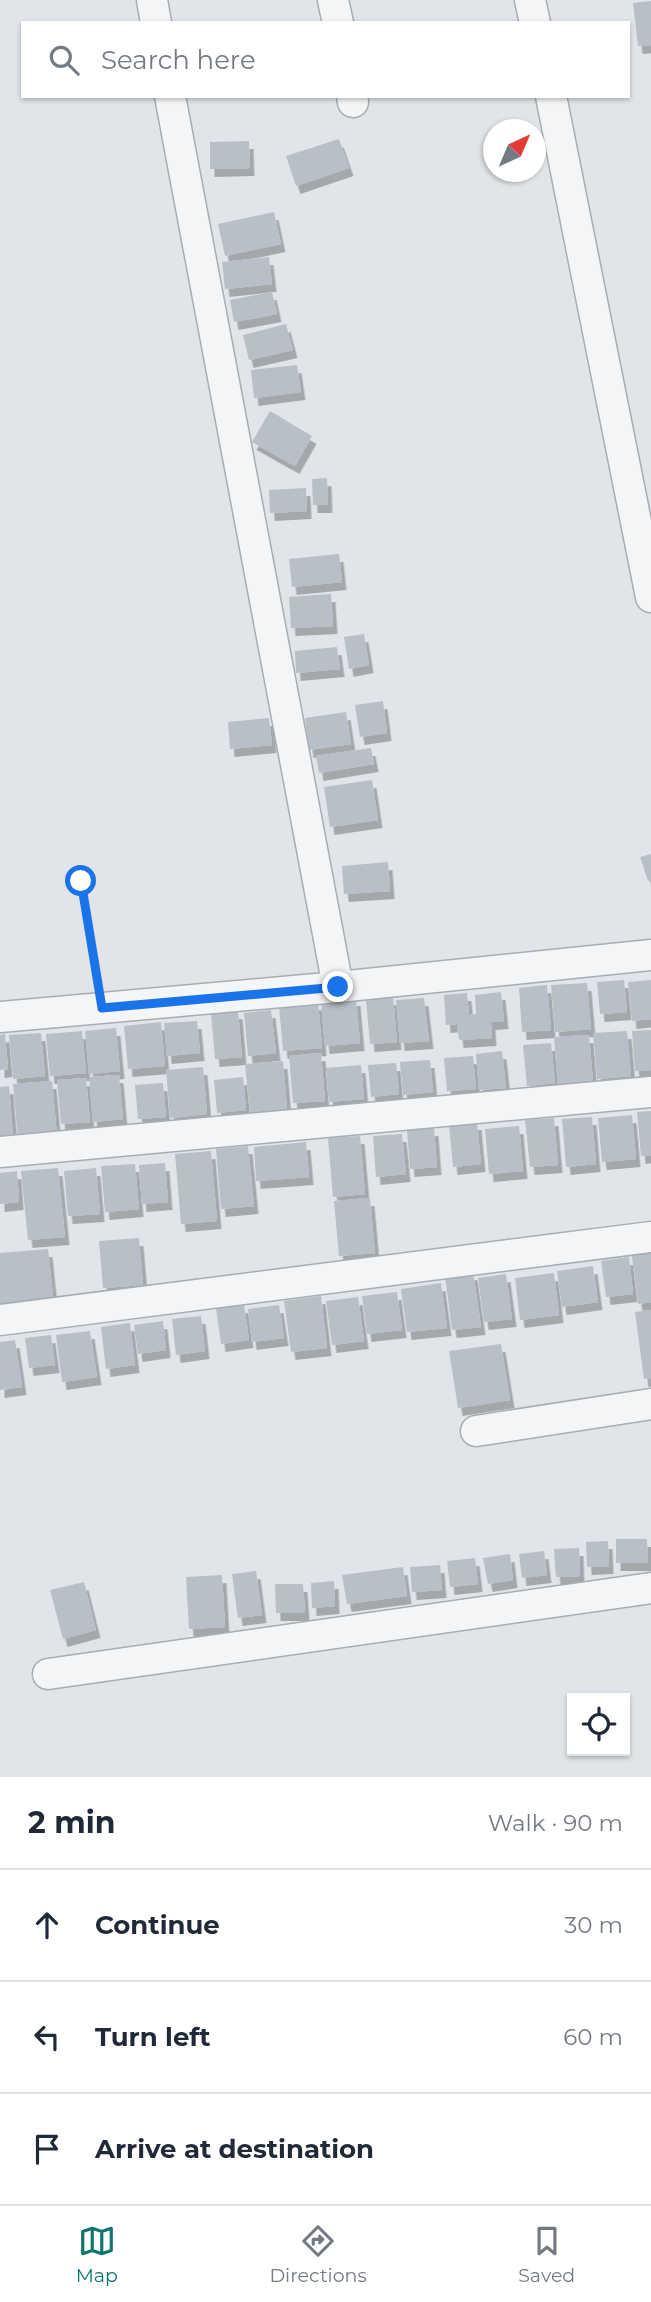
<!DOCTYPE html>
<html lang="en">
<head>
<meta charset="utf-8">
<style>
	:root { --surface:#fff; --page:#f2f2f3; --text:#1f2937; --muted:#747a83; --line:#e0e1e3; --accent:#0f766e }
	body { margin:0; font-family:Montserrat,sans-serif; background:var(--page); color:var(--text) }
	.controls { position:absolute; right:21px; bottom:21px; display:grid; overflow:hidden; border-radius:0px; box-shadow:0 2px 5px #0004 }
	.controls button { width:63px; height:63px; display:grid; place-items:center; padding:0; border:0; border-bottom:2px solid var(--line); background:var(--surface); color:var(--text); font:35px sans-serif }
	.compass { position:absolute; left:483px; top:119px; width:63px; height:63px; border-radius:50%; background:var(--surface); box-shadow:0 2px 5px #0004; rotate:44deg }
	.stop { position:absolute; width:21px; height:21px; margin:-16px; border:5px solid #1a73e8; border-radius:50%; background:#fff }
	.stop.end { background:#1a73e8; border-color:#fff; box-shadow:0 2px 7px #0008 }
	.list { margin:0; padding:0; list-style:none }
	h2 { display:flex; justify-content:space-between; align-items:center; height:91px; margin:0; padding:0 28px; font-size:30px }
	h2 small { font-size:23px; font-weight:400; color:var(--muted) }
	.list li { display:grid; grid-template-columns:46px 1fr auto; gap:21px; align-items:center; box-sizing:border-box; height:112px; padding:0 28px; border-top:2px solid var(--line) }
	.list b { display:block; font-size:26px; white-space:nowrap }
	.list em { font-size:23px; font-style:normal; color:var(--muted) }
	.icon { flex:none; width:38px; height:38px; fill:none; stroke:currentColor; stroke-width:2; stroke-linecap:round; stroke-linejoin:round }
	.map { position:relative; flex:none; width:651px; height:1777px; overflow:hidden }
	.search { position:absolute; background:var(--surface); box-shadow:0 2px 5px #0004; left:21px; right:21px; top:21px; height:77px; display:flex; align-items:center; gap:18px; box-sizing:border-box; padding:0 24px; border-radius:0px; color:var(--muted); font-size:26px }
	.sheet { height:427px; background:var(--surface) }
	nav { display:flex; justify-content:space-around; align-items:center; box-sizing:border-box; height:98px; border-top:2px solid var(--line); background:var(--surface); font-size:19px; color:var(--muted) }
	nav a { display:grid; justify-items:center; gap:4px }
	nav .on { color:var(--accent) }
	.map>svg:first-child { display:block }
</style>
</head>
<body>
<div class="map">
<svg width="651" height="1777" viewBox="0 0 651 1777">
	<defs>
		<filter id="shadow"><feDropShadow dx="4.5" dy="8" stdDeviation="0" flood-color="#0004"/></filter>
	</defs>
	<rect width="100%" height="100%" fill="#e1e5e9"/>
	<g fill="#b8bfc6" filter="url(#shadow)">
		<polygon points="651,1 651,45 638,46 633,3"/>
		<polygon points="339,139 349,168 296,186 286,156"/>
		<polygon points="249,141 250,168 210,169 210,142"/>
		<polygon points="274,212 281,244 225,256 218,224"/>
		<polygon points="269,257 272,284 225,289 222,262"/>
		<polygon points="272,292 277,314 234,322 230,300"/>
		<polygon points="286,324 293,350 249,360 243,335"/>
		<polygon points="297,365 301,392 254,398 251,370"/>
		<polygon points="270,411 312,436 295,466 252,442"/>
		<polygon points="327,478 328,505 313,505 312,479"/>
		<polygon points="306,488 307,511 270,513 269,490"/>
		<polygon points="339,554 342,582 292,587 289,559"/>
		<polygon points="331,594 333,626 291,628 289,597"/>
		<polygon points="364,634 369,665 349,669 344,637"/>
		<polygon points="337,647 340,669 296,673 295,651"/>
		<polygon points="383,701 387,733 360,737 355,705"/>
		<polygon points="346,712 351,744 309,750 305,718"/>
		<polygon points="269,718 272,745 230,749 228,722"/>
		<polygon points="371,748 374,764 319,773 316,756"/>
		<polygon points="372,780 378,820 330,827 324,787"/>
		<polygon points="651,854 651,880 648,881 640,857"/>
		<polygon points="388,862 390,891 344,894 342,866"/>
		<polygon points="624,980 627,1012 600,1014 597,982"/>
		<polygon points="651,980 651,1019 632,1021 628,982"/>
		<polygon points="587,983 591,1029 555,1032 551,985"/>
		<polygon points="547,985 551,1030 522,1032 519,988"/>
		<polygon points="501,992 504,1021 491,1022 492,1038 459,1040 457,1024 446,1025 444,995 467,993 469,1015 476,1014 475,995"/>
		<polygon points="393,997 397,1042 370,1044 366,1000"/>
		<polygon points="356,998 360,1043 325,1046 321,1001"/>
		<polygon points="424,998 429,1041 400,1043 396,1000"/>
		<polygon points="318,1002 322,1048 283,1051 279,1005"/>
		<polygon points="271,1010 276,1053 248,1056 244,1013"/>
		<polygon points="238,1011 242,1057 215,1059 211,1013"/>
		<polygon points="197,1021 200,1053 167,1056 164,1023"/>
		<polygon points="161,1022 165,1066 128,1069 124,1026"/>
		<polygon points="116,1028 120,1071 89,1074 85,1031"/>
		<polygon points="651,1030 651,1070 635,1071 632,1031"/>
		<polygon points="82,1031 86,1073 50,1076 46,1034"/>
		<polygon points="627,1031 631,1076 597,1079 593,1033"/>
		<polygon points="41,1033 45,1076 13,1079 9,1035"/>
		<polygon points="5,1034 8,1069 0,1070 0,1035"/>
		<polygon points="589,1035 593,1083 558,1086 554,1037"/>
		<polygon points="551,1043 555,1083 527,1086 523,1045"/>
		<polygon points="502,1051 506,1088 479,1090 476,1054"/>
		<polygon points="321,1053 325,1101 293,1103 289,1056"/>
		<polygon points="473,1056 476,1089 447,1091 444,1058"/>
		<polygon points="430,1060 433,1092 403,1095 400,1062"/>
		<polygon points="283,1061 287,1109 250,1112 245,1064"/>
		<polygon points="396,1063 399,1094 371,1097 368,1065"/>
		<polygon points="361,1065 364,1099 329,1102 326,1068"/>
		<polygon points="203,1067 207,1114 170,1118 166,1070"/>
		<polygon points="119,1075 123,1119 93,1122 89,1077"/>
		<polygon points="243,1077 246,1110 217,1113 214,1080"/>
		<polygon points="86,1078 90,1122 61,1124 57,1080"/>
		<polygon points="52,1081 57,1136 18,1139 13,1084"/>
		<polygon points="163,1083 166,1117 138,1119 135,1085"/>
		<polygon points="9,1086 13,1137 0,1138 0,1087"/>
		<polygon points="651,1111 651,1155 641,1156 637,1112"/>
		<polygon points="632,1115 636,1159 602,1162 598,1118"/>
		<polygon points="592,1117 596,1164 566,1167 562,1119"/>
		<polygon points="554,1118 558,1165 530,1167 525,1120"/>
		<polygon points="477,1122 481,1164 453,1167 449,1125"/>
		<polygon points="519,1126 523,1171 489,1174 485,1129"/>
		<polygon points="434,1128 437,1167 410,1169 407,1130"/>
		<polygon points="402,1134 406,1174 376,1177 373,1136"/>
		<polygon points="360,1136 365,1194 333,1197 328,1138"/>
		<polygon points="306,1142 309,1177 256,1181 254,1147"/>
		<polygon points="248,1146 254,1206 221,1209 216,1149"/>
		<polygon points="211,1151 217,1221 181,1224 175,1154"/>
		<polygon points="165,1163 168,1202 142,1204 139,1165"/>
		<polygon points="135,1164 139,1209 105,1212 101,1166"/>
		<polygon points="58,1168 65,1237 28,1240 21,1171"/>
		<polygon points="96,1168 100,1214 68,1216 64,1171"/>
		<polygon points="17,1171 19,1202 0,1204 0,1173"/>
		<polygon points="370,1198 375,1253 339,1256 334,1201"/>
		<polygon points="139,1238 143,1285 103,1288 99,1241"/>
		<polygon points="48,1249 54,1306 0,1310 0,1253"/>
		<polygon points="651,1253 651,1302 638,1304 632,1256"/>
		<polygon points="629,1257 633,1294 606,1297 601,1261"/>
		<polygon points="593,1266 598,1302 562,1307 557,1271"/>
		<polygon points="473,1272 481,1327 452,1330 445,1276"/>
		<polygon points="554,1273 559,1315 520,1320 515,1278"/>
		<polygon points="506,1274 512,1319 484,1322 478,1278"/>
		<polygon points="441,1283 447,1328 407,1332 401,1289"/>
		<polygon points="397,1292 402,1330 367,1334 362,1296"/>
		<polygon points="321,1296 327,1348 291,1352 284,1301"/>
		<polygon points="358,1297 364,1341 332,1345 326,1301"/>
		<polygon points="244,1305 249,1340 221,1344 216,1308"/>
		<polygon points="279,1305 284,1338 252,1342 248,1309"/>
		<polygon points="651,1310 651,1378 644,1379 635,1312"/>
		<polygon points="201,1316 205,1351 176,1355 172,1319"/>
		<polygon points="163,1321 166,1350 138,1354 134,1325"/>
		<polygon points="130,1323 135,1365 106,1369 101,1327"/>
		<polygon points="90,1331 97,1377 62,1382 56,1335"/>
		<polygon points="51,1335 55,1365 29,1368 25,1338"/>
		<polygon points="15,1340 22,1387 0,1390 0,1342"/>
		<polygon points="501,1344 510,1400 458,1408 449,1351"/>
		<polygon points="616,1539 647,1539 648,1563 616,1563"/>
		<polygon points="608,1541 609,1566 587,1567 586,1542"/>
		<polygon points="579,1548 580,1576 556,1577 554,1549"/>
		<polygon points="544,1551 547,1575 522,1578 519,1554"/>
		<polygon points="510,1554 513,1580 488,1584 483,1558"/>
		<polygon points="475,1558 478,1584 450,1587 447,1561"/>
		<polygon points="440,1565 442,1590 412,1592 410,1567"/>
		<polygon points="403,1567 407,1596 347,1604 342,1575"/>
		<polygon points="256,1571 262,1615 238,1618 232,1574"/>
		<polygon points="222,1575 225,1627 189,1629 186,1577"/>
		<polygon points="334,1581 335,1606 312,1608 311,1583"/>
		<polygon points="84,1582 96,1630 63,1639 50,1590"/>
		<polygon points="275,1584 303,1584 305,1613 276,1613"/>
	</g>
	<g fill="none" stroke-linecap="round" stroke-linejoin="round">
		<defs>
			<g id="minor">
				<polyline points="152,0 156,23"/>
				<polyline points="333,0 338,23"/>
				<polyline points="530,0 535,23"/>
				<polyline points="170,96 338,987"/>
				<polyline points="352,96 353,102"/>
				<polyline points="551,96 651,597"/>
				<polyline points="0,1017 338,987 651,955"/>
				<polyline points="0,1152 651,1092"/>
				<polyline points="0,1320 651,1237"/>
				<polyline points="476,1431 651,1404"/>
				<polyline points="48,1674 651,1588"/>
			</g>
		</defs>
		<use href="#minor" stroke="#a6adb3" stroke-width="33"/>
		<polyline stroke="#bfc3c7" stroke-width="4.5" stroke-dasharray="5 5" stroke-linecap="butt" points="81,881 98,983"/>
		<use href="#minor" stroke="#f3f5f7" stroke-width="30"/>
	</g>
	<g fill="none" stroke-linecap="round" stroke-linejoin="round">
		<polyline stroke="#1a73e8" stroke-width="9" points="81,881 102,1008 338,987"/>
	</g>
</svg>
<div class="controls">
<button><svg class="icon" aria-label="locate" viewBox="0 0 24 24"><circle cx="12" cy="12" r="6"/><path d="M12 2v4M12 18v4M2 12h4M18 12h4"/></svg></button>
</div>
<svg class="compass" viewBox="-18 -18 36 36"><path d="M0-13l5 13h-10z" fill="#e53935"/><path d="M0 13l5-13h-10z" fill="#747a83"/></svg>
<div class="stop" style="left:81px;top:881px"></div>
<div class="stop end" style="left:338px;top:987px"></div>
<div class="search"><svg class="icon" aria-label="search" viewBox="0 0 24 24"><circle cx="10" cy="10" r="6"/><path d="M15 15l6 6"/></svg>Search here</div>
</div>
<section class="sheet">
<h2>2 min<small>Walk · 90 m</small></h2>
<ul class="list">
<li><svg class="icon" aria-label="ahead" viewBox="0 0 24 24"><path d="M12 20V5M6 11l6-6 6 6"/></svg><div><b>Continue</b></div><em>30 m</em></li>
<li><svg class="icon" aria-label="left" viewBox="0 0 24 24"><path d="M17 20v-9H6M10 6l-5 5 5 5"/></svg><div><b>Turn left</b></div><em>60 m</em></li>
<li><svg class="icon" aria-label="arrive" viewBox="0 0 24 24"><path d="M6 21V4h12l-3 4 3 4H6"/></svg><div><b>Arrive at destination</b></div></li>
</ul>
</section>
<nav>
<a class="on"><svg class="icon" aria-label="map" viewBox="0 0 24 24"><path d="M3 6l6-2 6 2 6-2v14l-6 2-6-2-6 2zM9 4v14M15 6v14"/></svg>Map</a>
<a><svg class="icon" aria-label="directions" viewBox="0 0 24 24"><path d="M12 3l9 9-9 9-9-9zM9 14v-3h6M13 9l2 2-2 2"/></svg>Directions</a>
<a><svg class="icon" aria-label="saved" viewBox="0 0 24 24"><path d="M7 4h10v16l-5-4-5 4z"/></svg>Saved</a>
</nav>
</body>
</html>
